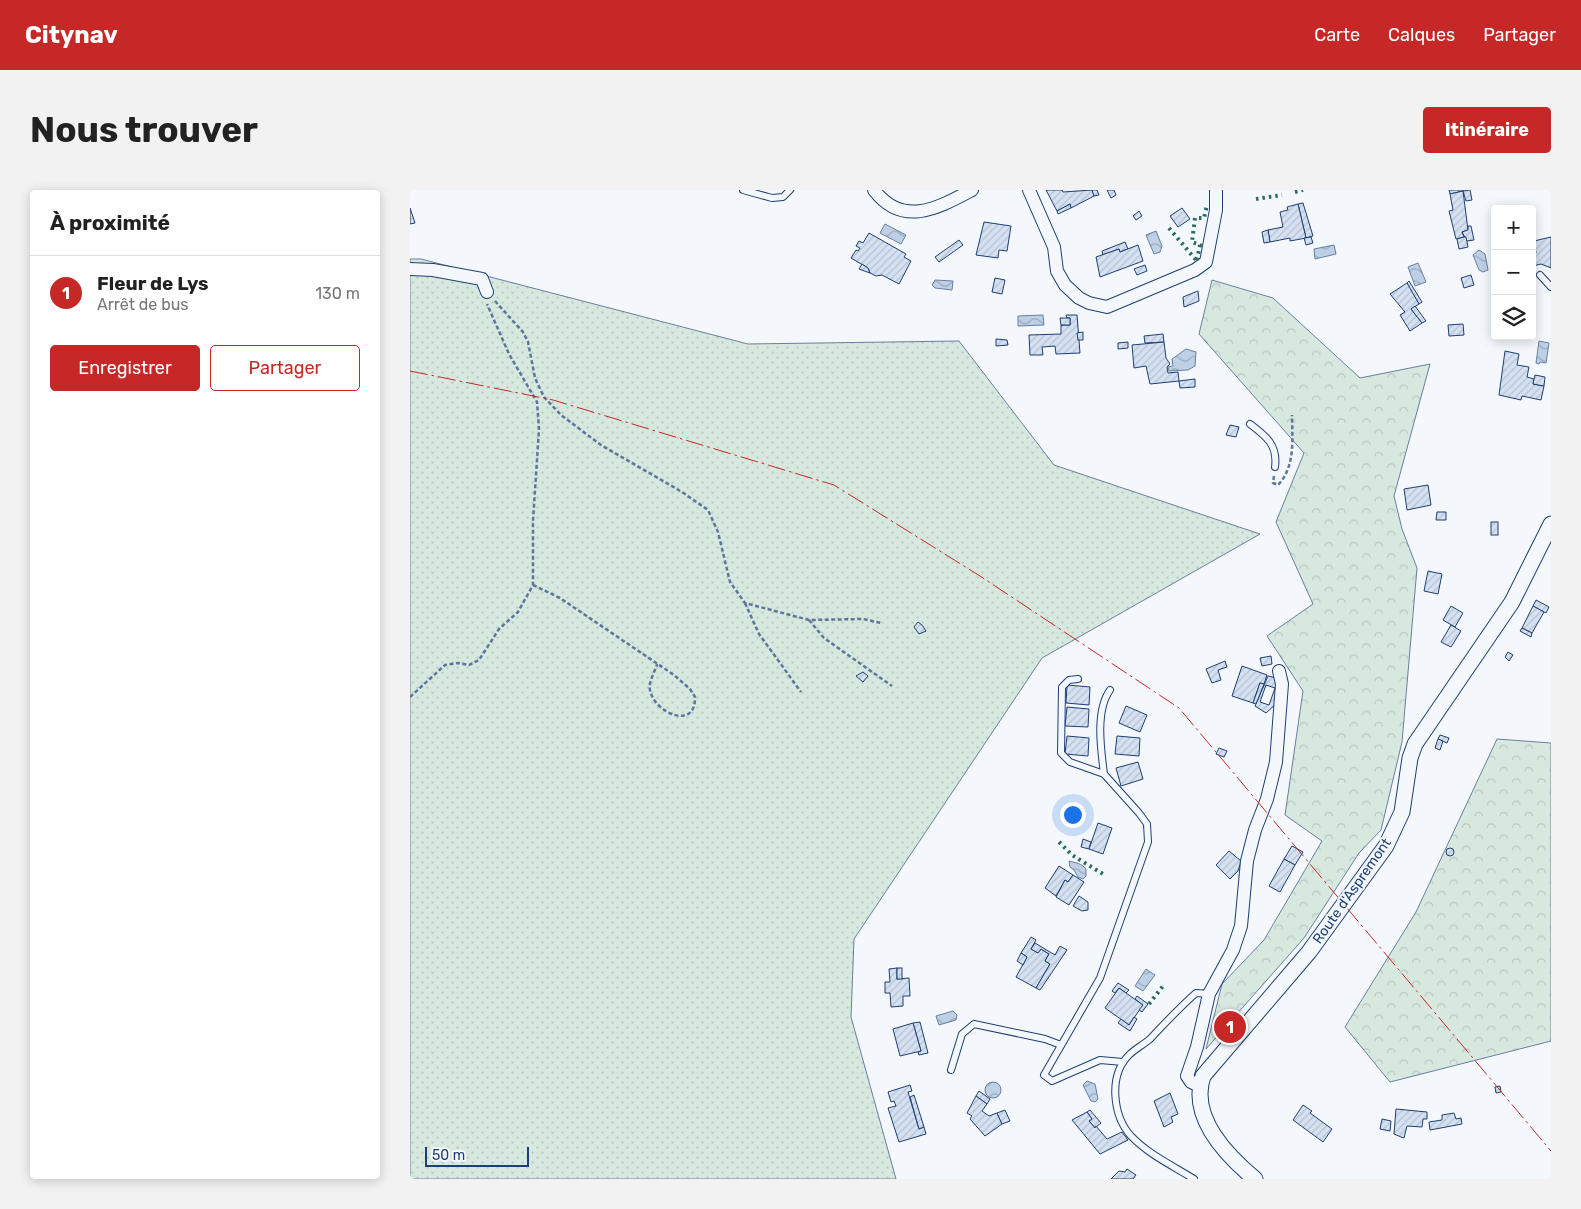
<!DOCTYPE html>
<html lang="fr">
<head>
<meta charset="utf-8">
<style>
	:root { --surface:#fff; --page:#f2f2f2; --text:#222; --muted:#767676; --line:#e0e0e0; --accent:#c62828 }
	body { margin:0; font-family:Rubik,sans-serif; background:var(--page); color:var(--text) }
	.controls { position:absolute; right:15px; top:15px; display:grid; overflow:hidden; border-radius:5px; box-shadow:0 2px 12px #0003 }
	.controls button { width:45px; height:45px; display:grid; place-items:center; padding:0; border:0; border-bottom:1px solid var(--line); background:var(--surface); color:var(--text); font:25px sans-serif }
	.scale { position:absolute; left:15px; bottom:12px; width:104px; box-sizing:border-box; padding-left:5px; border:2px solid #1d3f73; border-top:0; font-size:14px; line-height:18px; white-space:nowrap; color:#1d3f73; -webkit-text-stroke:4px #f4f7fb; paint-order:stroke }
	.you { position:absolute; left:662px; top:624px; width:18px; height:18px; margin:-12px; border:4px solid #fff; border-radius:50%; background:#1a73e8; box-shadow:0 0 0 8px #1a73e833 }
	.badge { display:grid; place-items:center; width:32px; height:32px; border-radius:50%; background:var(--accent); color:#fff; font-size:16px; font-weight:700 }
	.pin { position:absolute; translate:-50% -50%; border:2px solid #fff; box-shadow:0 1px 5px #0006 }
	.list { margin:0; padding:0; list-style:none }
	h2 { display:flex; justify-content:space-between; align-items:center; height:65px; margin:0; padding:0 20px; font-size:21px }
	h2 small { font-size:16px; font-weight:400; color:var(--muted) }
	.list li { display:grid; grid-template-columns:32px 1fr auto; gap:15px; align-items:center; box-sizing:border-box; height:75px; padding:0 20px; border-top:1px solid var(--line) }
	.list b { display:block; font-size:19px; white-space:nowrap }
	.list p { margin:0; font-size:16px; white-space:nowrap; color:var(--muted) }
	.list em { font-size:16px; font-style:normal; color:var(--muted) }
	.actions { display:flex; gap:10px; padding:15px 20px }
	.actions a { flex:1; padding:11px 0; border:1px solid var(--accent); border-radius:5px; text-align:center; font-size:18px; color:var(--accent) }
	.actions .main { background:var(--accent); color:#fff }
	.icon { flex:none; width:28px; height:28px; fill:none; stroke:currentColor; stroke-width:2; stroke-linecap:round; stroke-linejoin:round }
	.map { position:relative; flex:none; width:1141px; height:989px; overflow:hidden; border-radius:5px }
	header { display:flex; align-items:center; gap:30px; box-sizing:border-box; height:70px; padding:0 25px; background:var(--accent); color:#fff }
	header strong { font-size:24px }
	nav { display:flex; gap:28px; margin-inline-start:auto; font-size:18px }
	.intro { display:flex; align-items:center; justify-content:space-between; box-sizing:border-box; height:120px; padding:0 30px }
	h1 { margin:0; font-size:35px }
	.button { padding:12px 22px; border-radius:5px; background:var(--accent); color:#fff; font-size:18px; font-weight:700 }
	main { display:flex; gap:30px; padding:0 30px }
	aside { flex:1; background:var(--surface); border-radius:5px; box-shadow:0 2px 12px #0003 }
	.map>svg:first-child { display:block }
</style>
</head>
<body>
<header>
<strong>Citynav</strong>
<nav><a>Carte</a><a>Calques</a><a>Partager</a></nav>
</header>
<div class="intro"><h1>Nous trouver</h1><a class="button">Itinéraire</a></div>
<main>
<aside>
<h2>À proximité<small></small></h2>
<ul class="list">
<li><span class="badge">1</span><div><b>Fleur de Lys</b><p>Arrêt de bus</p></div><em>130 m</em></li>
</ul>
<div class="actions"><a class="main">Enregistrer</a><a>Partager</a></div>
</aside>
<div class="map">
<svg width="1141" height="989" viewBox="0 0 1141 989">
	<defs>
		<pattern id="grass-dots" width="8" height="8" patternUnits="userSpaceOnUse" patternTransform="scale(1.25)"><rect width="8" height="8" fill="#d7e8df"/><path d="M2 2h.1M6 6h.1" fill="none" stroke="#b8c8c3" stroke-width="1.8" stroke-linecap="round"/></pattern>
		<pattern id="forest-crowns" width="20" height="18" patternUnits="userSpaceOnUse" patternTransform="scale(1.25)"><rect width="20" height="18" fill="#d7e8df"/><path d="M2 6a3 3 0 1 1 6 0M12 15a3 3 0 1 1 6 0" fill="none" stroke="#b8c8c3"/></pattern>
		<pattern id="water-waves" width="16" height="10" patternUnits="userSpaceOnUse" patternTransform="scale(1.25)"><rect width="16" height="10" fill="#bed0e5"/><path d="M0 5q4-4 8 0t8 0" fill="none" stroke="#9aaabe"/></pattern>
		<pattern id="building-hatch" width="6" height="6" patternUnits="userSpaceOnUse" patternTransform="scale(1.25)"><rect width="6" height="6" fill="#d5e0f0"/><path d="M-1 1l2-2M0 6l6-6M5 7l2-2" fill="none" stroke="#b6c1d1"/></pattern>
	</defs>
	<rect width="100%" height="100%" fill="#f4f7fb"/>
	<polygon fill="url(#grass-dots)" stroke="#687fa3" points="0,69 11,69 338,154 549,151 644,275 850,344 632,468 444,749 441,827 486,989 0,989"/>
	<g fill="url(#forest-crowns)" stroke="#687fa3">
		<polygon points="802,90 863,108 950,188 1020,174 984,306 992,339 1007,378 992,552 971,640 949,663 894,748 796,859 812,794 854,750 912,651 875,625 893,501 857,446 903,414 866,332 894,263 789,144"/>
		<polygon points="1087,549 1141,553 1141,851 980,892 935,837 1006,722"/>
	</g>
	<g fill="url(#water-waves)" stroke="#687fa3">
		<polygon points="475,34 496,45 491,54 470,43"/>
		<polygon points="746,41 752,56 750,62 744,64 736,45"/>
		<polygon points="924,55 926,64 905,69 904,59"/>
		<polygon points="1069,60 1075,64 1078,80 1073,82 1069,80 1063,65"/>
		<polygon points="1008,73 1016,92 1005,96 998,77"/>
		<polygon points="525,90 543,91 542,100 525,98 522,95"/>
		<polygon points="633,125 634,135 608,136 608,126"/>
		<polygon points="1129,151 1139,153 1136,173 1130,172 1129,174 1126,173"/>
		<polygon points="776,159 786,162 785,176 778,180 759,181 758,177 763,176 762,169"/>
		<path d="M659,671C666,673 671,673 676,679V686L673,689L668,687L664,680L660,677Z"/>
		<polygon points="736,779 745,785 733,801 725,796"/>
		<polygon points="543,821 547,825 546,830 529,835 526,826"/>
		<polygon points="677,891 685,894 688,909 685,912 681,911 673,895"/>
		<circle cx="583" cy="900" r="8"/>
	</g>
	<g fill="url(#building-hatch)" stroke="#1d3f73" fill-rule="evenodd">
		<polygon points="636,0 652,0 653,2 682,0 684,6 661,18 660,14 647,21"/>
		<polygon points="682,0 687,0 689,5 684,6"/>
		<polygon points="697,0 704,0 706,5 701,8"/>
		<polygon points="1039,0 1053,0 1053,1 1040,4"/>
		<polygon points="1060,0 1062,10 1056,11 1053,1"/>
		<polygon points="1053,1 1058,40 1052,42 1054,47 1046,49 1039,21 1043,20 1040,4"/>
		<polygon points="893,13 903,46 896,48 888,14"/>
		<polygon points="660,14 661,18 648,24 647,21"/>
		<polygon points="888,14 896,48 880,51 880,48 860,52 858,40 873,37 870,22 878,20 877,17"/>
		<polygon points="0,18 5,33 0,34"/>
		<polygon points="772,18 780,29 768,37 760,26"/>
		<polygon points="729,21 732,26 726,30 723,26"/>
		<polygon points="574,32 601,36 597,61 589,60 588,68 566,65"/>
		<polygon points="1058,36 1061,36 1064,50 1057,51 1052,42 1058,40"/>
		<polygon points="858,40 860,52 854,53 852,42"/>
		<polygon points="459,43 496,64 494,67 501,71 489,94 472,85 466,86 460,83 458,78 441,68 446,60 448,61 450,58 446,56 449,51 453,53"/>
		<polygon points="901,47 903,53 896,55 894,48"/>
		<polygon points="1054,47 1056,47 1058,57 1049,59 1047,49"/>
		<polygon points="1141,47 1141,78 1131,74 1123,76 1122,64 1126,63 1124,51"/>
		<polygon points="549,50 553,55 529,72 525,67"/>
		<polygon points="715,52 718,59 710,62 709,59 693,65 692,61"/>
		<polygon points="728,55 733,71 690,87 686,67 709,59 710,62"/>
		<polygon points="452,74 458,78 460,83 449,79"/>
		<polygon points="735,75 737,81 727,85 724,79"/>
		<polygon points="1061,85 1064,95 1054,98 1051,88"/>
		<polygon points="585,88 595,90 592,104 582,102"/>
		<polygon points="999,91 1012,112 1009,114 1001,101 997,93"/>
		<polygon points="997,93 1009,114 1001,119 1012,133 1000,141 990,125 995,122 980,104"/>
		<polygon points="788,101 789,111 774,117 773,107"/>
		<polygon points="1005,116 1016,131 1012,133 1001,119"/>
		<polygon points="656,125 667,125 670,163 646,164 645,156 632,157 633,165 620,165 619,145 651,144 651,135 660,135 660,128 657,128"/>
		<polygon points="650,128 660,128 660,135 651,135"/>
		<polygon points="1053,134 1054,145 1039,146 1038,135"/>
		<polygon points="673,142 673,150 668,150 667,143"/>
		<polygon points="753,144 754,152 735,153 734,146"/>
		<polygon points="586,149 597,150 598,155 586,156"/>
		<polygon points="718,152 718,158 708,159 708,153"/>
		<polygon points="754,152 756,168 760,174 757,177 758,183 768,182 769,191 740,194 736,176 724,178 722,155"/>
		<polygon points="1095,161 1109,164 1107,175 1119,177 1117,187 1124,189 1123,194 1134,196 1131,210 1112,206 1111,210 1089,205"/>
		<polygon points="1125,185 1135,187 1134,196 1123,194"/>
		<polygon points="785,189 785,197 770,198 769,191"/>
		<polygon points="820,235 829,237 826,247 816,245"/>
		<polygon points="1018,295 1021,315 997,320 994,299"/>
		<polygon points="1027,322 1036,322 1036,330 1026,330"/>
		<rect x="1081" y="332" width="7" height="13"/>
		<polygon points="1018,381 1032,384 1028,404 1014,401"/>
		<polygon points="1126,410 1139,417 1136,423 1123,416"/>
		<polygon points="1041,416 1053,423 1045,437 1033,430"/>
		<polygon points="1123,416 1134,422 1122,443 1112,438"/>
		<polygon points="508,432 512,435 516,441 509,444 504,437"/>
		<polygon points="1041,435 1051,441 1041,457 1031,452"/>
		<polygon points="1112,438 1122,443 1121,447 1110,441"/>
		<polygon points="1098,462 1103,465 1099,471 1095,467"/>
		<polygon points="861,466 862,474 852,476 850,468"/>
		<polygon points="815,471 817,477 808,480 811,490 802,493 796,479"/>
		<polygon points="832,476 857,485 854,494 850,493 843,513 822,506"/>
		<polygon points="453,482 458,486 453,492 446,486"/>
		<path d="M858,486L867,488V513L856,523L845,516ZM856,495L865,498L859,515L850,512Z"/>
		<polygon points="850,493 854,494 846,514 843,513"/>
		<polygon points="657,495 680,497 679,515 656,513"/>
		<polygon points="716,516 737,525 730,542 709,533"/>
		<polygon points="657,517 679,519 678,537 655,536"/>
		<polygon points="1030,545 1039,548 1037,553 1028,549"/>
		<polygon points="657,546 679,548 678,566 655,564"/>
		<polygon points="707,546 730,548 729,566 705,564"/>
		<polygon points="1028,549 1033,551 1030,560 1025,558"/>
		<polygon points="809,558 817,561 814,567 806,564"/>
		<polygon points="728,572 733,589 711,596 706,578"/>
		<polygon points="688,633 702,638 693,664 679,659"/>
		<polygon points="673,649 681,652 679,659 671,657"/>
		<polygon points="882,656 893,662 885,675 874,669"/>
		<circle cx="1040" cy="662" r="4"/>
		<polygon points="819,661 831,671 828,681 820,689 806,675"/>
		<polygon points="874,669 885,675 870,702 859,696"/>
		<polygon points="649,676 663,685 658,692 655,690 646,706 635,698"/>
		<polygon points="663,685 674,692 659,715 646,707 655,690 658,692"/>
		<polygon points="669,706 678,712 678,720 672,721 663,716"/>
		<polygon points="621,747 626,750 621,759 628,763 631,759 639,764 635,771 640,774 626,798 606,787 617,767 611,763"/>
		<polygon points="625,753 645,765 650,756 657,760 630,800 626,798 640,774 635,771 639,764 631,759 628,763 621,759"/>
		<polygon points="611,763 617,767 613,775 607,771"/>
		<polygon points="487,778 487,789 499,788 500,806 493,806 493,816 481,817 480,803 475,803 475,792 480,792 479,779"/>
		<rect x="487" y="778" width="5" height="11"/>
		<polygon points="708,793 719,800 716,803 709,798 705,803 702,801"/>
		<polygon points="709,798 733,815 719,835 695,818"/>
		<polygon points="727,806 738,814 732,822 729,820 733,815 725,809"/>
		<polygon points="724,827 727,829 720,841 708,833 711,829 719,835"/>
		<polygon points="510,832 518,863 509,865 508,862 511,861 503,833"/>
		<polygon points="503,833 511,861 490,866 483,839"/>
		<polygon points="500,895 502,901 498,902 509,939 514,937 516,944 489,952 478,918 486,916 484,911 481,912 478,902"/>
		<polygon points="1090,896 1091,902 1086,903 1085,897"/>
		<polygon points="569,901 580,909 577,914 566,906"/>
		<polygon points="760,903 768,924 761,927 763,932 754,937 744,911"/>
		<polygon points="504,905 514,937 509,939 500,907"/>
		<polygon points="566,906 577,914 572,921 579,926 587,923 592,934 575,946 560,929 562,926 557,923"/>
		<polygon points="893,915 902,921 900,923 922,939 913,952 883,930"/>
		<polygon points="986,919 1017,922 1017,929 1013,929 1012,937 997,936 994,948 991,947 984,944"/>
		<polygon points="595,920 600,931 592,934 587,923"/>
		<polygon points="680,920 691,933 685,938 679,931 682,929 677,922"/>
		<polygon points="677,922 682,929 679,931 685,938 686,936 697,949 712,942 718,950 690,964 662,930"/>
		<polygon points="1044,923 1046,929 1051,928 1052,934 1020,940 1019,932 1032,930 1032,925"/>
		<polygon points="972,929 981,931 980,941 970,939"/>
		<polygon points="717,979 726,985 723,989 701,989 709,981 715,982"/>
	</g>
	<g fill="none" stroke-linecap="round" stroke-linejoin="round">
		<defs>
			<g id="service">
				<polyline points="333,0 362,8 373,7 380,0"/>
				<polyline points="1130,85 1141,97"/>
				<path d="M840,234C856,246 868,255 865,277"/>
				<polyline points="668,489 659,490 652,497 651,563 660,572 694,584"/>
				<path d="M700,500C685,521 691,560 694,584L729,623L737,634L738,652L690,788L634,885L642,891L690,870L713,872"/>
				<polyline points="541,880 552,844 564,834 635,849 651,855"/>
				<path d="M784,989C763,976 738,964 721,946C703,926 698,886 719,865C725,859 733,855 740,849C755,833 770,817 786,803L799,804"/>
			</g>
			<g id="minor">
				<path d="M464,0C493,38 528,18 562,0"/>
				<polyline points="619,0 644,57 647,81 655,95 669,108 679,113 697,117 785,80 796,72 806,20 806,0"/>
				<polyline points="0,79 23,80 72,89 77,102"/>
				<polyline points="789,896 781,892 777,886 787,857 799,804 823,760 831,736 837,671 845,640 857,609 866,572 872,494 869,481"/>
			</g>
			<path id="tertiary" d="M845,989C816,965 779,927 793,886L899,762L976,656L992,622L1000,568L1005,554L1102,412L1141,334"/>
		</defs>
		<use href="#service" stroke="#1d3f73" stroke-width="8"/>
		<use href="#minor" stroke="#1d3f73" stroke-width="14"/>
		<use href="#tertiary" stroke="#1d3f73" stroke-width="17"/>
		<g stroke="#5e769c" stroke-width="2.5" stroke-dasharray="4 2.5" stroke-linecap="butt">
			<polyline points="85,111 113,142 118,152 125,188 134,207 151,225 191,255 272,302 298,320 308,342 320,392 335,413 399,430 453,429 471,433"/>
			<path d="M864,286L863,293L868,295C886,276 882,248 882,225"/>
			<path d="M123,395L150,408L264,485L280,499L285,507C286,541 244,523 240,500C238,492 245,482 247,474"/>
			<polyline points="335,413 349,444 391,502"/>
			<polyline points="399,430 414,448 482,496"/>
			<polyline points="0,507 35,475 48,473 59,475 69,470 89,439 108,422 123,395 123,331 129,239 127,212 99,164 77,114"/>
		</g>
		<use href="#service" stroke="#f4f7fb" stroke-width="6"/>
		<use href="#minor" stroke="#f4f7fb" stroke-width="12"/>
		<use href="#tertiary" stroke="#f4f7fb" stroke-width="15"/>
		<g stroke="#2c6c60" stroke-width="4" stroke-dasharray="2.5 4" stroke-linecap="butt">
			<polyline points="885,2 893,0"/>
			<polyline points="846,9 872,5"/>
			<polyline points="759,38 786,70"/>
			<polyline points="787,70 790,55 782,52 785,28 794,28 797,15"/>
			<polyline points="649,652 662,665 693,684"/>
			<polyline points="739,814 753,796"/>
		</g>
		<polyline stroke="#c62828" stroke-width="1" stroke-dasharray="18 4 2.5 4" stroke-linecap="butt" points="0,181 143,210 424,295 570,386 769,518 1141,961"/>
	</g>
	<g text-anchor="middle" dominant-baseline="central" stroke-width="4" stroke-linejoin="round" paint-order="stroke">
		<g font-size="14" fill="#1d3f73" stroke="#f4f7fb">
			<text transform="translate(942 701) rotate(-55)">Route d'Aspremont</text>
		</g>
	</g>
</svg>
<div class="controls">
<button>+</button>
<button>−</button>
<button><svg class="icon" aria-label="layers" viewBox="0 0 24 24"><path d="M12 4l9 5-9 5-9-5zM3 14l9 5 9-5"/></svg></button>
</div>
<div class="scale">50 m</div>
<div class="you"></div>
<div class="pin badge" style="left:820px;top:837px">1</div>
</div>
</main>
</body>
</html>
